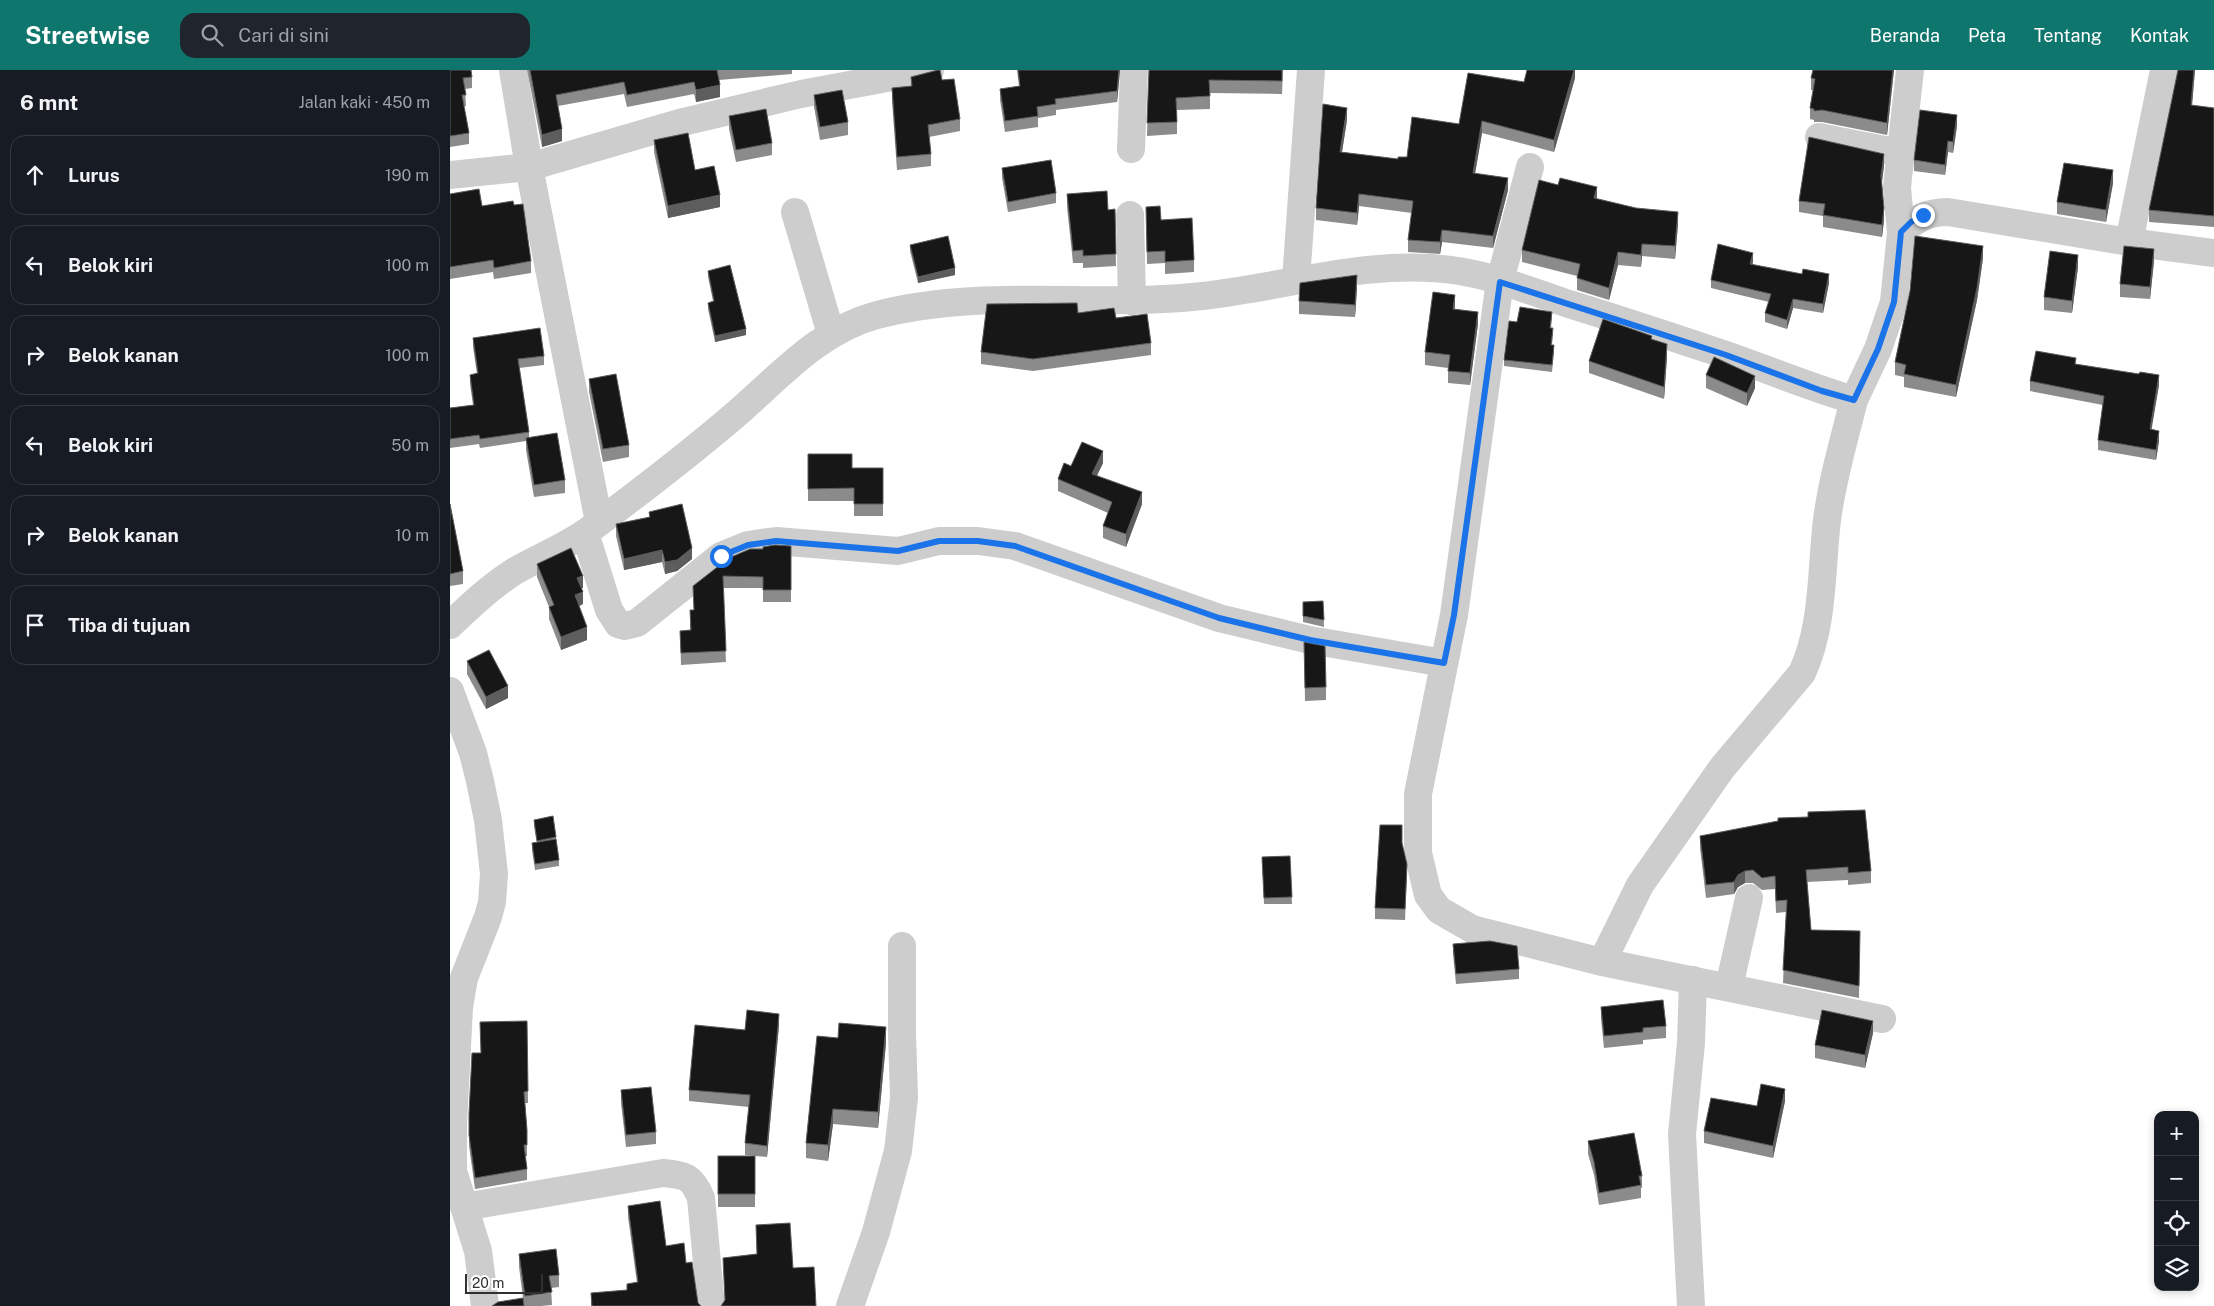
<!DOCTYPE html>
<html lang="id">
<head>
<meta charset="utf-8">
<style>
	:root { --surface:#171b24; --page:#20242c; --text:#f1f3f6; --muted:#9ea1a6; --line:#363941; --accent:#0f766e }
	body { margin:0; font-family:"Public Sans",sans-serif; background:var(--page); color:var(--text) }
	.controls { position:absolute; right:15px; bottom:15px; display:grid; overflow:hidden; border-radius:10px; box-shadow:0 2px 8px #0003 }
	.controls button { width:45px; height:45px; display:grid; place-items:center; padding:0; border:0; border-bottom:1px solid var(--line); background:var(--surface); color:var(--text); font:25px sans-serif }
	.scale { position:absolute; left:15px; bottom:12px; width:78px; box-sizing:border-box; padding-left:5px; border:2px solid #303030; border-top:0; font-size:14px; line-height:18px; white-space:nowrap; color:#303030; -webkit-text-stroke:4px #fff; paint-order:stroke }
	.stop { position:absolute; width:15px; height:15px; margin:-11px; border:4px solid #1a73e8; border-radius:50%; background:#fff }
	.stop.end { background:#1a73e8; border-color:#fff; box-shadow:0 1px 5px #0008 }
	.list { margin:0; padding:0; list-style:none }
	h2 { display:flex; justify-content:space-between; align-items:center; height:65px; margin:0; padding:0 20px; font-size:21px }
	h2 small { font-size:16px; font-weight:400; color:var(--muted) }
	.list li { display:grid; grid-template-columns:32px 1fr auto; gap:15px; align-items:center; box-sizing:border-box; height:80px; margin:0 10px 10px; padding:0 10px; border:1px solid var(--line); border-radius:15px }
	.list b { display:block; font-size:19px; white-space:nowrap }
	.list em { font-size:16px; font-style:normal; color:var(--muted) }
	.icon { flex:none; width:28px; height:28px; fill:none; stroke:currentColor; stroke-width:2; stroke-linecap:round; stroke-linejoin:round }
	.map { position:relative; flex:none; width:1764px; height:1236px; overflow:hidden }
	header { display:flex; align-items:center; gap:30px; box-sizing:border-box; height:70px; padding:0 25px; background:var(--accent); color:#fff }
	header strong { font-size:24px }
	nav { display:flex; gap:28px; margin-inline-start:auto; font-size:18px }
	.search { width:350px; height:45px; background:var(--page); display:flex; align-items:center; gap:12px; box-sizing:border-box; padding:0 18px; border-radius:15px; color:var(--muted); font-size:19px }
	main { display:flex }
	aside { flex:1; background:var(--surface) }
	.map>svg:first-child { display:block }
</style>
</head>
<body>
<header>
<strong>Streetwise</strong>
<div class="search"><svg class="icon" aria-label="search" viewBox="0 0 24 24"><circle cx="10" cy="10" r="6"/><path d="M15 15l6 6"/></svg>Cari di sini</div>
<nav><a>Beranda</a><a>Peta</a><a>Tentang</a><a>Kontak</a></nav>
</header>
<main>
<aside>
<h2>6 mnt<small>Jalan kaki · 450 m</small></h2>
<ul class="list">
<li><svg class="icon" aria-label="ahead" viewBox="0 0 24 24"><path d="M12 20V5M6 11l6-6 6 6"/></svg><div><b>Lurus</b></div><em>190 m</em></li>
<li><svg class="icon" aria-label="left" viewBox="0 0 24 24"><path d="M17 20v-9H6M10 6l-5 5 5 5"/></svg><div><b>Belok kiri</b></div><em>100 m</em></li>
<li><svg class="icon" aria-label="right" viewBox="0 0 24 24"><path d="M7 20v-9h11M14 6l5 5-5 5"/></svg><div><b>Belok kanan</b></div><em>100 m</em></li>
<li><svg class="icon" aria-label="left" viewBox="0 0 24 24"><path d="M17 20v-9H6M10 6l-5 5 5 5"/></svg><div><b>Belok kiri</b></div><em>50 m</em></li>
<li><svg class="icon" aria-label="right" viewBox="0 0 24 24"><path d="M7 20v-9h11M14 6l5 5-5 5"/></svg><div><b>Belok kanan</b></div><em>10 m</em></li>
<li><svg class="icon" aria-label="arrive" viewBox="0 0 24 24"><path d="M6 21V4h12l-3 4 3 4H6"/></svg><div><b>Tiba di tujuan</b></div></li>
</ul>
</aside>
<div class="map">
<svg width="1764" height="1236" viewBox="0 0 1764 1236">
	<rect width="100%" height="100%" fill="#fff"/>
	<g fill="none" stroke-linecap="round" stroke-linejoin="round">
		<g stroke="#cdcdcd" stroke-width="28">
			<polyline points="63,0 79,97 149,452"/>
			<polyline points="1369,67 1450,83"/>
			<polyline points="681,79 684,0"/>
			<polyline points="1080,97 1050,211 1004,545 968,724 968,783 978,825 989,840 1022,859 1152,892 1432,949"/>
			<polyline points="0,105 79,97 233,52 351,24 480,0"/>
			<polyline points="345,142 381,264"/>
			<polyline points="680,145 682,231"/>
			<path d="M1451,163C1465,149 1477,142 1498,142L1679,172L1764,183"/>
			<polyline points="1679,172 1714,0"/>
			<polyline points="846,210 861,0"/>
			<polyline points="135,463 159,540 168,554 175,556 187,553 271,486 298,475 326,471 448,481 489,471 528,471 565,476 769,548 860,570 994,593"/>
			<path d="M0,555C20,536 41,516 65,501C89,487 116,477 139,460C186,425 233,389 278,351C325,312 366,261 427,245C530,218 638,237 742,227C832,219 917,187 1009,201C1046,207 1083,222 1119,234C1171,250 1222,267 1273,284C1317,299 1359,317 1404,330L1428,279L1444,232L1451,163L1447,117L1460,0"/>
			<polyline points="0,621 23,683 30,711 38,750 44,804 42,832 38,847 14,908 9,937 3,1055 3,1101 28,1181 35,1236"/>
			<path d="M1152,892L1190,815L1272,698L1352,603C1374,556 1371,500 1377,450C1382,410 1394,370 1404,330"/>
			<polyline points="1279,917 1299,828"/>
			<path d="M14,1137L213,1103C235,1105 242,1106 251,1128L261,1236"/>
			<polyline points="400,1236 426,1162 448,1081 454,1028 452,963 452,876"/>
			<polyline points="1241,1236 1232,1064 1241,973 1243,910"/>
		</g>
	</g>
	<g fill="#8b8b8b">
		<polygon points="0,0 22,7 22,18 15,19 16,36 14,36 19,63 19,74 0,77"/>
		<polygon points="77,0 342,0 342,4 269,10 270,27 246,32 244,24 177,37 174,24 108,36 112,71 92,77"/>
		<polygon points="567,0 670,0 667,32 606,40 606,45 588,48 588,57 555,62 550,30 550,19 569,16"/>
		<polygon points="699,0 833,0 832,24 760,23 760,39 727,40 727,64 697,66"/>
		<polygon points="1125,0 1125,8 1104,82 1032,63 1025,104 1058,120 1043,178 992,172 990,184 958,182 958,170 962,143 909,136 907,155 866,150 866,138 897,50 892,82 948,89 957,87 1074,12"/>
		<polygon points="1363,0 1444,0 1437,65 1372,52 1364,52 1364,50 1360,49 1360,38 1363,20 1361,20 1361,8"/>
		<polygon points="1728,0 1745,0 1742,35 1764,38 1764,157 1699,152 1699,140"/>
		<polygon points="461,7 492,10 510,49 510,61 479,67 481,84 481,96 447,100 442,31 442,18 461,17"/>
		<polygon points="364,25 398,52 398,65 370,70 364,37"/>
		<polygon points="279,46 322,73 322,85 286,92 279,59"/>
		<polygon points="1507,56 1503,83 1498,82 1495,105 1464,101 1464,90"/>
		<polygon points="204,70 245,100 270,137 218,148 204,82"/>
		<polygon points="1434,96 1432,113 1434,150 1432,167 1373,157 1373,146 1349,142 1349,131"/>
		<polygon points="552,98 606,123 606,133 558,142 552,108"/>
		<polygon points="1663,113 1656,152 1607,144 1607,132"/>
		<polygon points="0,124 32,136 64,135 81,191 81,203 44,209 43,202 0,209"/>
		<polygon points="617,124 658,140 665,139 666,196 633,198 633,193 623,193 617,137"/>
		<polygon points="1147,129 1228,154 1225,189 1192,186 1191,197 1168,195 1159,230 1127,220 1127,206 1072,192 1072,180"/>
		<polygon points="696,137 711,150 744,190 744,202 715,204 715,193 697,194"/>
		<polygon points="460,175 505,205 468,213 460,181"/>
		<polygon points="1533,188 1527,230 1506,327 1454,317 1454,307 1445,305 1445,292"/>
		<polygon points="1704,191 1700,229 1670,227 1670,214"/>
		<polygon points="1303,192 1302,195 1379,213 1373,243 1343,238 1337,259 1315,252 1315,243 1319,232 1261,218 1261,210"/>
		<polygon points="1628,197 1622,243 1594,240 1594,227"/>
		<polygon points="258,201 296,265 265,272 258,239 258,233 263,231 258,207"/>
		<polygon points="907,218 905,247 849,244 849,231"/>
		<polygon points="1005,239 1028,254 1020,315 998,313 998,298 975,295 975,282"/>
		<polygon points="628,243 666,248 701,273 701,285 583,301 531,294 531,282"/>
		<polygon points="1102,248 1101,258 1103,264 1102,275 1104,282 1102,302 1054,296 1054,290 1067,252"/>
		<polygon points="23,268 94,286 94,295 69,298 79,362 79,367 115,410 115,423 84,427 76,380 76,371 30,378 29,374 0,378 0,338 23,335 20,314 20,305 27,304 23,277"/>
		<polygon points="1217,287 1214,329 1139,303 1139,291"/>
		<polygon points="1626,294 1709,315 1701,359 1709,371 1706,390 1648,380 1648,370 1653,335 1580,321 1580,311"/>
		<polygon points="1256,305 1305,318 1297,336 1256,318"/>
		<polygon points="139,309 179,375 179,387 153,392 139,322"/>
		<polygon points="358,384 402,398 433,398 433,446 404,446 404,431 358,431"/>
		<polygon points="653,393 647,405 692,434 676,477 653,468 653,456 658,443 608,421 608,409 621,396"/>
		<polygon points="0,434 13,501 13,514 0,516"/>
		<polygon points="199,442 242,489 227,501 215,504 212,492 174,500 166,466 166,454 199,447"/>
		<polygon points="341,476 341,532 313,532 313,518 273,518 276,592 231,595 230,561 240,560 240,540 244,540 243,516 313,479"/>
		<polygon points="87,494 133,518 132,518 133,534 129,536 137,570 111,580 99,549 99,537 87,507"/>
		<polygon points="873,531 874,557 853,552 853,532"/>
		<polygon points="854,572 876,617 876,630 855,631"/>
		<polygon points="17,591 58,628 36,639 17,604"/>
		<polygon points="103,746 109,790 109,796 85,800 82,780 82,773 87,773 84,756 84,750"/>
		<polygon points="1250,766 1421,801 1421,813 1398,815 1398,810 1357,812 1361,860 1410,861 1409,928 1333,913 1336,842 1326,843 1325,819 1312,820 1303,813 1295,813 1288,817 1284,824 1256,828 1250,778"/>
		<polygon points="952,773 957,804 955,850 925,849 925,838"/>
		<polygon points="840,786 842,834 814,834 812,787"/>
		<polygon points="1003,874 1069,899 1069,909 1006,914 1003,884"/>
		<polygon points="1151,937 1216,956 1216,968 1193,970 1193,974 1154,978 1151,949"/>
		<polygon points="77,951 78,1033 75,1033 77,1060 77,1086 75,1086 77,1099 77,1110 25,1119 19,1076 19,1044 31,983"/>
		<polygon points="329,955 317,1087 295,1085 295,1073 299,1037 239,1031 239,1020 295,960"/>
		<polygon points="1423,963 1415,998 1365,988 1365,975"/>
		<polygon points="436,973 428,1058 383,1054 378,1091 356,1088 356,1073"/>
		<polygon points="171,1020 206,1062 206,1074 176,1077 171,1033"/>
		<polygon points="1335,1031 1323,1088 1254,1073 1254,1061 1307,1036"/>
		<polygon points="1138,1071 1192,1106 1192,1118 1191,1118 1191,1128 1149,1135 1144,1105 1138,1084"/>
		<rect x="268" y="1086" width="37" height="51"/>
		<polygon points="178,1136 216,1176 236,1193 248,1233 251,1236 141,1236 141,1223 177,1220 177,1214 187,1213 178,1147"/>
		<polygon points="306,1155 343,1198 275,1231 273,1188 307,1184"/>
		<polygon points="69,1184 109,1205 109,1217 101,1218 102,1235 91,1236 74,1236 69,1197"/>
	</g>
	<g fill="#5d5d5d">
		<polygon points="669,0 670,0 667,32 667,21"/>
		<polygon points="1124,0 1125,0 1125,8 1104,82 1104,70"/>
		<polygon points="1443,0 1444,0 1437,65 1437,53"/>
		<polygon points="1744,0 1745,0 1741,47 1741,35"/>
		<polygon points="270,15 270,27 246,32 246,20"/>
		<polygon points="897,38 897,50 890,94 890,82"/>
		<polygon points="1507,45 1507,56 1503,83 1503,72"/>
		<polygon points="1032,51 1032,63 1023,115 1023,103"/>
		<polygon points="112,59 112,71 92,77 92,65"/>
		<polygon points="1498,71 1498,82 1495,105 1495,95"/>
		<polygon points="1434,84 1434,96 1431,118 1431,106"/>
		<polygon points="1663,100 1663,113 1656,152 1656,140"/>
		<polygon points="1058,108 1058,120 1043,178 1043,166"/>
		<polygon points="1147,117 1147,129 1144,128"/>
		<polygon points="909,124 909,136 907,155 907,143"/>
		<polygon points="270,125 270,137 218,148 218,136"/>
		<polygon points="1434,138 1434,150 1432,167 1432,155"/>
		<polygon points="1228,142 1228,154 1225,189 1225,176"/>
		<polygon points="992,160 992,172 990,184 990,172"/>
		<polygon points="1192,174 1192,186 1191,197 1191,185"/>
		<polygon points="1533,176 1533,188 1527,230 1506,327 1506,315"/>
		<polygon points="1704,179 1704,191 1700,229 1700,217"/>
		<polygon points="1168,182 1168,195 1159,230 1159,218"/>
		<polygon points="1303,183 1303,192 1300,203 1300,194"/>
		<polygon points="1628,185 1628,197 1622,243 1622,231"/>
		<polygon points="505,198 505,205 468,213 468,207"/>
		<polygon points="1379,204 1379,213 1373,243 1373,234"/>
		<polygon points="907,205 907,218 905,247 905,235"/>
		<polygon points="1005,225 1005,237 1003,252 1003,239"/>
		<polygon points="1343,229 1343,238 1337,259 1337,250"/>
		<polygon points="1028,242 1028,254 1020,315 1020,303"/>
		<polygon points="296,259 296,265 265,272 265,266"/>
		<polygon points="1217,274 1217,287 1214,329 1214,317"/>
		<polygon points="1709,305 1709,315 1700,369 1700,359"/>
		<polygon points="1305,306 1305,318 1297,336 1297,323"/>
		<polygon points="1709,361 1709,371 1706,390 1706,380"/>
		<polygon points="653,381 653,393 642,416 642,404"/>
		<polygon points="692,422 692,434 676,477 676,464"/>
		<polygon points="242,478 242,489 227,501 215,504 215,492"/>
		<polygon points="212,480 212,492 174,500 174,489"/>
		<polygon points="133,506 133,518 127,520 127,508"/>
		<polygon points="133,522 133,534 125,538 125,525"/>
		<polygon points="137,557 137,570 111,580 111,567"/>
		<polygon points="58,616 58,628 36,639 36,627"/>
		<polygon points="1295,801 1295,813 1288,817 1284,824 1284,812 1288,805"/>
		<polygon points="329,944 329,955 317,1087 317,1076"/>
		<polygon points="1423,951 1423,963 1415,998 1415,985"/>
		<polygon points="436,957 436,973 428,1058 428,1042"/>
		<polygon points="1335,1019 1335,1031 1323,1088 1323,1076"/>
		<polygon points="383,1039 383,1054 378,1091 378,1075"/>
	</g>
	<g fill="#171717" stroke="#5d5d5d">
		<polygon points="0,0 21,0 22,7 13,8 16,25 12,25 19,63 0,66"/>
		<polygon points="80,0 267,0 270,15 246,20 244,12 177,25 174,12 106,25 112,59 92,65"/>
		<polygon points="488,0 490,0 492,10 504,9 510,49 478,55 481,84 447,87 442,18 462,16 461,7"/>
		<polygon points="568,0 669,0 667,21 605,29 606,34 587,37 588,46 555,51 550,19 570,16"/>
		<polygon points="699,0 832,0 832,11 759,10 760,26 726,28 727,52 697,53"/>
		<polygon points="1077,0 1124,0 1104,70 1032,51 1023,103 1058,108 1043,166 992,160 990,172 958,170 963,131 909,124 907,143 866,138 873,34 897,38 890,82 948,89 948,87 957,87 962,47 1009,54 1018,3 1074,12"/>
		<polygon points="1363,0 1443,0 1437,53 1372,40 1364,41 1364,39 1360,38 1365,9 1361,8"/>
		<polygon points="1728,0 1744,0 1741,35 1764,38 1764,146 1699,140"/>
		<polygon points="392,20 398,52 370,57 364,25"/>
		<polygon points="316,39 322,73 286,80 279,46"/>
		<polygon points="1470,40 1507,45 1503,72 1498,71 1495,95 1464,90"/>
		<polygon points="238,63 245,100 264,96 270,125 218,136 204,70"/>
		<polygon points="1359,67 1434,84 1431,106 1434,138 1432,155 1373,145 1375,134 1349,131"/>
		<polygon points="601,90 606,123 558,132 552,98"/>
		<polygon points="1614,93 1663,100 1656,140 1607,132"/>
		<polygon points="1110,108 1147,117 1144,128 1186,138 1228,142 1225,176 1192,174 1191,185 1168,182 1159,218 1127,208 1130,194 1072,180 1089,110 1108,115"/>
		<polygon points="29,119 32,136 63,131 64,135 73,134 81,191 44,198 43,190 0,197 0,124"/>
		<polygon points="657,121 658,140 665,139 666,184 633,186 633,180 623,181 617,124"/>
		<polygon points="710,136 711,150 742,148 744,190 715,192 715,181 697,182 696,137"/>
		<polygon points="498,166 505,198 468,207 460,175"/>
		<polygon points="1465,166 1533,176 1527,218 1506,315 1454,304 1456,295 1445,292 1460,221"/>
		<polygon points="1268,174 1303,183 1300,194 1352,204 1353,199 1379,204 1373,234 1343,229 1337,250 1315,243 1321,224 1261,210"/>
		<polygon points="1674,176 1704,179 1700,217 1670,214"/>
		<polygon points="1600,181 1628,185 1622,231 1594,227"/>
		<polygon points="280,195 296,259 265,266 258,233 264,231 258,201"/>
		<polygon points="907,205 905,235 849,231 850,213"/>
		<polygon points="983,222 1005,225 1003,239 1028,242 1020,303 998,301 1000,285 975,282"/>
		<polygon points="627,233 628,243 664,238 666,248 697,244 701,273 583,289 531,282 537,234"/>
		<polygon points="1070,237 1102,242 1100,258 1103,258 1101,275 1104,275 1102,295 1054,290 1059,251 1067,252"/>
		<polygon points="1153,249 1202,266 1201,269 1217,274 1214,317 1139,291"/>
		<polygon points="90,258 94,286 68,289 79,362 30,369 29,365 0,369 0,338 24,335 20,305 28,303 23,268"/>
		<polygon points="1586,281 1626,288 1625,294 1689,304 1690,302 1709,305 1700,359 1709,361 1706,380 1648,370 1654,326 1580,311"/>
		<polygon points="1264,287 1305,306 1297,323 1256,305"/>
		<polygon points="166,304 179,375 153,379 139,309"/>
		<polygon points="107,363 115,410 84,415 76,368"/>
		<polygon points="632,372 653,381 642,404 692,422 676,464 653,456 662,432 608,409 614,393 621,396"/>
		<polygon points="358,384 402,384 402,398 433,398 433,434 404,434 404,418 358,419"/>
		<polygon points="0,434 13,501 0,504"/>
		<polygon points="232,434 242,478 227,490 215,492 212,480 174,489 166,454 200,447 199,442"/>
		<polygon points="325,475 341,476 341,520 313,520 313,507 273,506 276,581 231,583 230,561 241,560 240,540 244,540 243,516 279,488 300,479 313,479 313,477"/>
		<polygon points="121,478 133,506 127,508 133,522 125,525 137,557 111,567 99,537 104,535 87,494"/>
		<polygon points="873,531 874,550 853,546 853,532"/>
		<polygon points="854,572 875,576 876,617 855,618"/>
		<polygon points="39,580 58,616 36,627 17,591"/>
		<polygon points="1415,740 1421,801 1398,803 1398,797 1356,800 1361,860 1410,861 1409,916 1333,900 1337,830 1326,831 1325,806 1312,808 1303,800 1295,801 1288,805 1284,812 1256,815 1250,766 1328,751 1328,748 1358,747 1358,742"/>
		<polygon points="103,746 106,767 87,771 84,750"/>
		<polygon points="930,755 952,755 952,773 957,794 955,839 925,838"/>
		<polygon points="106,769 109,790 85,794 82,773"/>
		<polygon points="840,786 842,827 814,828 812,787"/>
		<polygon points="1040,871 1067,876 1069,899 1006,904 1003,874"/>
		<polygon points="1213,930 1216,956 1193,958 1193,962 1154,966 1151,937"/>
		<polygon points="297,940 329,944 317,1076 295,1073 300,1025 239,1020 245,955 295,960"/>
		<polygon points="1372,940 1423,951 1415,985 1365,975"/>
		<polygon points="77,951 78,1021 74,1022 77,1060 77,1075 74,1075 77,1099 25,1108 19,1065 19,1044 22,983 31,983 30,952"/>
		<polygon points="389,953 436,957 428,1042 383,1039 378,1075 356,1073 367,966 388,968"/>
		<polygon points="1311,1014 1335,1019 1323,1076 1254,1061 1261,1028 1307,1036"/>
		<polygon points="201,1017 206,1062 176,1065 171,1020"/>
		<polygon points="1184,1063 1192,1106 1189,1106 1191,1115 1149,1123 1144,1092 1138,1071"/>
		<rect x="268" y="1086" width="37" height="38"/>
		<polygon points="210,1131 216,1176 234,1173 236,1193 242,1192 248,1233 251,1236 142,1236 141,1223 177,1220 177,1214 188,1212 178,1136"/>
		<polygon points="340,1153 343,1198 364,1197 366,1236 271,1236 275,1230 273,1188 307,1184 306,1155"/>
		<polygon points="106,1179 109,1205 99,1206 102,1222 75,1226 69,1184"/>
		<polygon points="73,1228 74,1236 42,1236 48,1232"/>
	</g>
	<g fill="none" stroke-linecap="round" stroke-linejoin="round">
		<polyline stroke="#1a73e8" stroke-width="6" points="271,486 298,475 326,471 448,481 489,471 528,471 565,476 769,548 860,570 994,593 1004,545 1050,212 1276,285 1372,321 1404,330 1428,279 1444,232 1451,162 1461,152 1473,145"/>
	</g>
</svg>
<div class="controls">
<button>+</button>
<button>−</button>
<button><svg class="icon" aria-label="locate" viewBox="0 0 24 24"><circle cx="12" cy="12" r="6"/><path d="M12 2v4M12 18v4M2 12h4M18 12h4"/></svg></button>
<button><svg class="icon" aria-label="layers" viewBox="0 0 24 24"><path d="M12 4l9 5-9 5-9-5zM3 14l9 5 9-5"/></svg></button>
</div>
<div class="scale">20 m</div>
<div class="stop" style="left:271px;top:486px"></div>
<div class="stop end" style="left:1473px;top:145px"></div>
</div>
</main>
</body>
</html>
